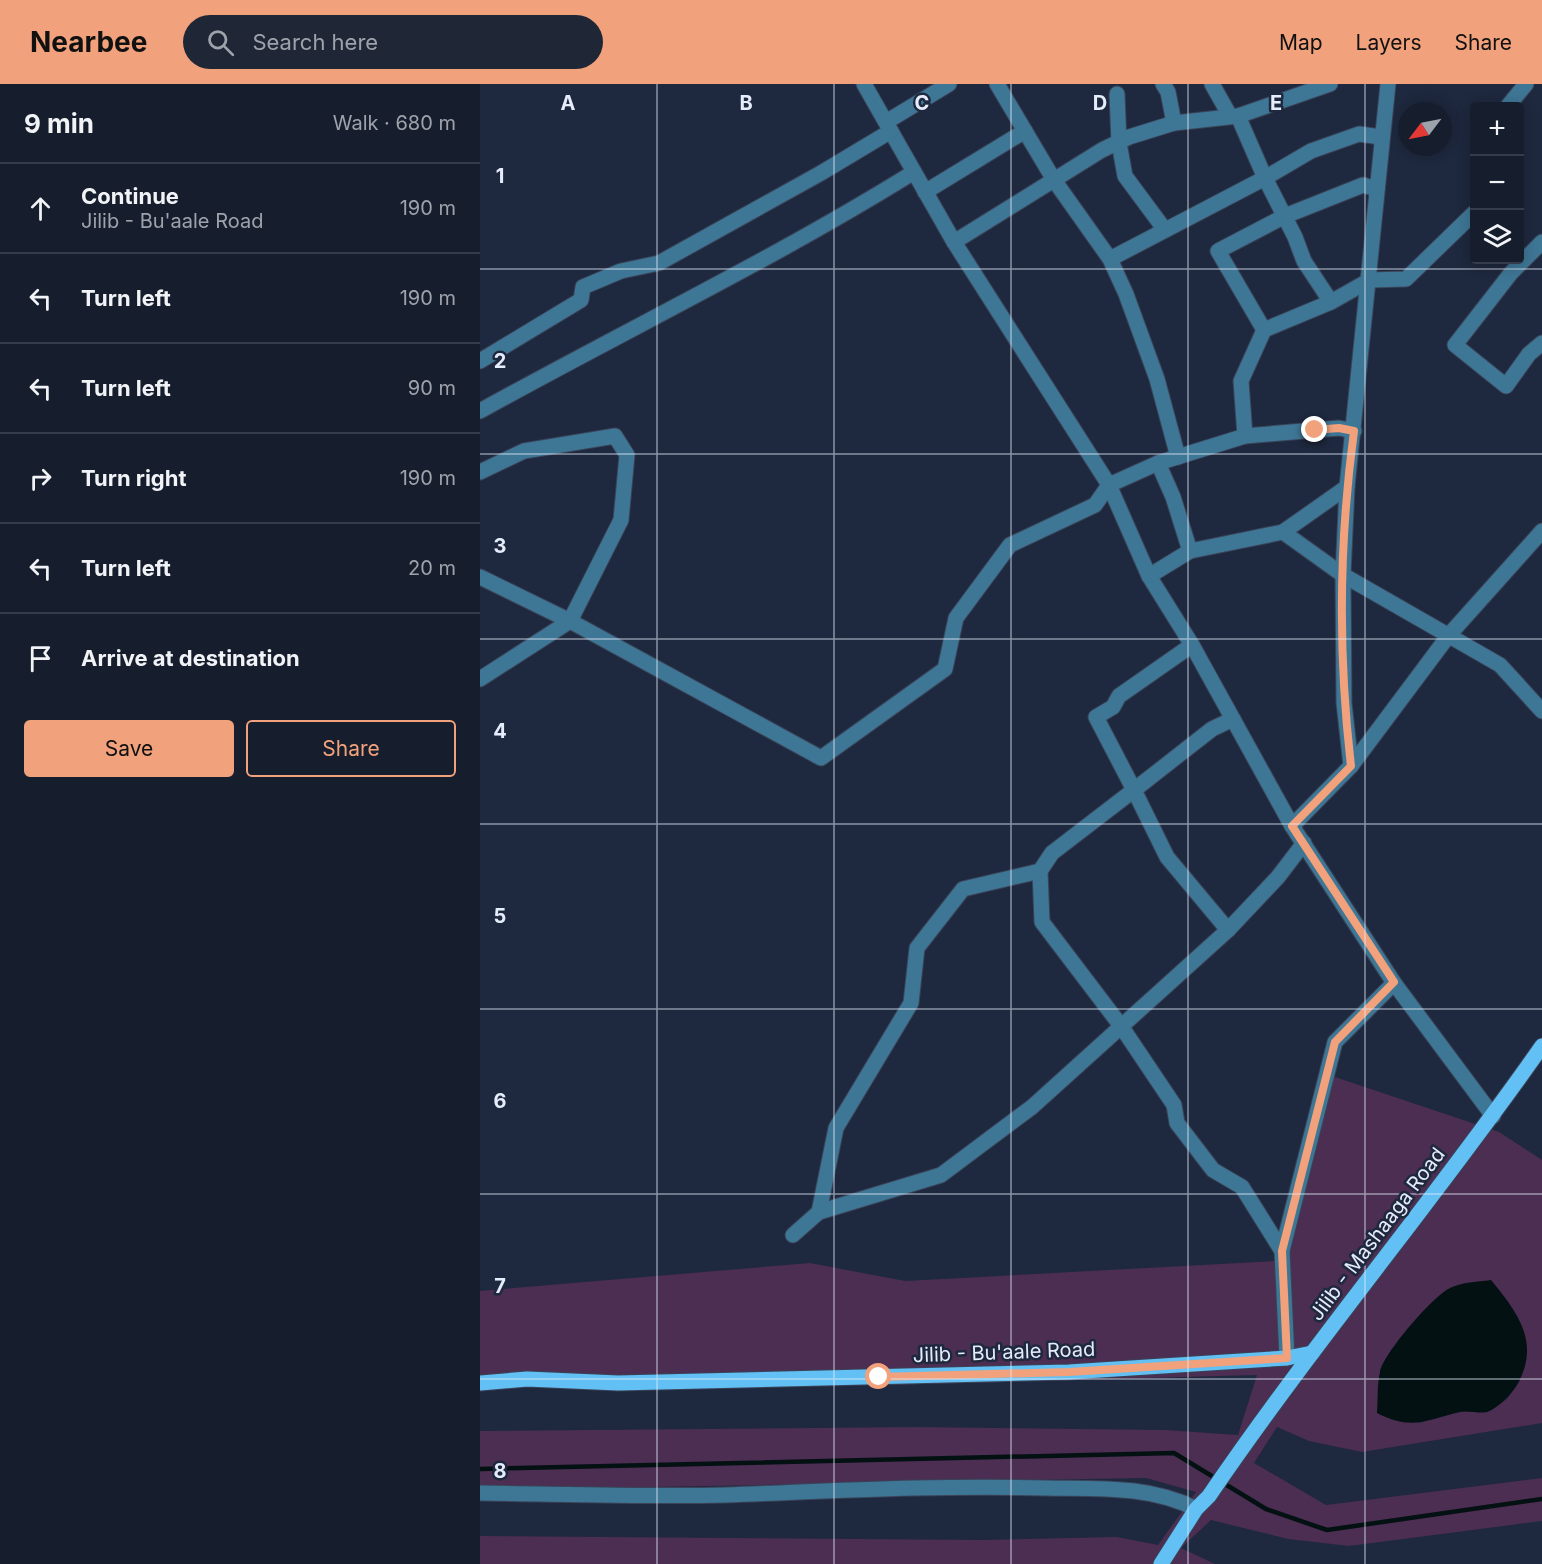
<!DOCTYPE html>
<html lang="en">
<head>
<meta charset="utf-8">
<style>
	:root { --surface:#161e2e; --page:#1f2736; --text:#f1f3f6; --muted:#9ea2aa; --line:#353c4a; --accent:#f1a17b }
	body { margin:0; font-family:Inter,sans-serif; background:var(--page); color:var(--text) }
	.controls { position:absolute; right:18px; top:18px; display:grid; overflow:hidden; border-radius:6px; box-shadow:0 3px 15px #0003 }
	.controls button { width:54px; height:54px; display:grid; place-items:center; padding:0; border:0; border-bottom:2px solid var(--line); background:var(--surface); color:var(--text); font:30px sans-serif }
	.compass { position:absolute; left:918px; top:18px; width:54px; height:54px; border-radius:50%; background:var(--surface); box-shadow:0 3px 15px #0003; rotate:238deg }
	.stop { position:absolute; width:18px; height:18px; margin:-14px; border:4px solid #f1a17b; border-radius:50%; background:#fff }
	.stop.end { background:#f1a17b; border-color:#fff; box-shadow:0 2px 6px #0008 }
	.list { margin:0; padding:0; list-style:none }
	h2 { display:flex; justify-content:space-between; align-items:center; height:78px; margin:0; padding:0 24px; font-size:26px }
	h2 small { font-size:20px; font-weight:400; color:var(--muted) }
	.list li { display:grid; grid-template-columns:39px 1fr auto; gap:18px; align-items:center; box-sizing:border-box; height:90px; padding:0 24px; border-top:2px solid var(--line) }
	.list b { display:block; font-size:22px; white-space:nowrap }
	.list p { margin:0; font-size:20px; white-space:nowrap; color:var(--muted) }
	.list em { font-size:20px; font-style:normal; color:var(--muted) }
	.actions { display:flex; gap:12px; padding:18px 24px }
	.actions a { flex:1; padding:14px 0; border:2px solid var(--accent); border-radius:6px; text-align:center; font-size:21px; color:var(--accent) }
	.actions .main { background:var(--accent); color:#111 }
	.icon { flex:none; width:33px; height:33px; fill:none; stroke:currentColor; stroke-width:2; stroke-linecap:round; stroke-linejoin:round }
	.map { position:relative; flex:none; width:1062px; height:1480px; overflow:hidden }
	header { display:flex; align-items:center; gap:36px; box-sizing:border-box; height:84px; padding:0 30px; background:var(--accent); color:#111 }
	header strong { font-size:28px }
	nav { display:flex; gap:33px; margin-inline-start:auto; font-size:21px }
	.search { width:420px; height:54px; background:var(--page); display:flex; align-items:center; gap:15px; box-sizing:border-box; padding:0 21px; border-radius:33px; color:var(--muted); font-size:22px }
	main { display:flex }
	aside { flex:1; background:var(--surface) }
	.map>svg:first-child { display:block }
</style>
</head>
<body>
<header>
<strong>Nearbee</strong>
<div class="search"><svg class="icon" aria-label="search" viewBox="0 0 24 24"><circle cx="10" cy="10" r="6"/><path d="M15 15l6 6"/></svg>Search here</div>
<nav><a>Map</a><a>Layers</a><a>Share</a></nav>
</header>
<main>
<aside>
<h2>9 min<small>Walk · 680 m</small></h2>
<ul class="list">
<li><svg class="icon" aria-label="ahead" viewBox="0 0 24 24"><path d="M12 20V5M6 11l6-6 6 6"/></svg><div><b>Continue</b><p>Jilib - Bu'aale Road</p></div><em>190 m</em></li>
<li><svg class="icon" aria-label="left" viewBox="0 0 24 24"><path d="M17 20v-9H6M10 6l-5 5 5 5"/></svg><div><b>Turn left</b></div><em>190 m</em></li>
<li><svg class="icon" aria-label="left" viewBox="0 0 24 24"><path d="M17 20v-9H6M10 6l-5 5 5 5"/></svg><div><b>Turn left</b></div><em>90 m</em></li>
<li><svg class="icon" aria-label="right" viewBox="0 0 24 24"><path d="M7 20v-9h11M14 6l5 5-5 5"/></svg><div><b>Turn right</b></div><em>190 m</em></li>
<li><svg class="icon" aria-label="left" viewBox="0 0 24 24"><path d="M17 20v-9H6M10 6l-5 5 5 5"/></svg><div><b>Turn left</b></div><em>20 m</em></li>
<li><svg class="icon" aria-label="arrive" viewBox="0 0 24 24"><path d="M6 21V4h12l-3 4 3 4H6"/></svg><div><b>Arrive at destination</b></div></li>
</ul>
<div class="actions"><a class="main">Save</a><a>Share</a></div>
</aside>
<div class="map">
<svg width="1062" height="1480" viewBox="0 0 1062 1480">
	<rect width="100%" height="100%" fill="#1e283e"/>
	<path fill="#4b2e51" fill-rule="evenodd" d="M846,990L1019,1048L1062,1076V1339L882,1368L829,1357L797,1343L774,1379L846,1421L1062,1394V1437L869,1462L808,1455L731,1436L701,1464L735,1480H0V1452L503,1456L637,1453L678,1461L716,1408L666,1394L0,1406V1347L433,1343L685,1346L758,1351L777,1291L406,1301H0V1207L330,1179L425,1197L795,1177ZM952,1219L1040,1297L1027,1315L1007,1328L983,1327L939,1339L900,1286L910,1268Z"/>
	<path fill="#031113" d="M1011,1196C1039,1230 1062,1261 1035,1304C1028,1313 1018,1324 1007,1328C999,1330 989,1326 980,1328C945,1336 932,1347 897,1329C898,1316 897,1301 900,1288C903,1270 953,1212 970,1204C983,1198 997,1198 1011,1196Z"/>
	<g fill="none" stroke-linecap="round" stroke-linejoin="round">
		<polyline stroke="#031113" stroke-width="4.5" points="0,1385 694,1369 786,1425 847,1446 1062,1415"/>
		<defs>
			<g id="minor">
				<polyline points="384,0 474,158 629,401 669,492 712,561 812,742 914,899 1013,1032"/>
				<polyline points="517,0 574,96 630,175 646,210 677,295 698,373"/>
				<polyline points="683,0 688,8 694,39"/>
				<polyline points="732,0 750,32"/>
				<polyline points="637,10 639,59 645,92 685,146"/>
				<polyline points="1028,22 1046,0"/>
				<polyline points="758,32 785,94 815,153 824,177 851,218 890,196 926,195 994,129"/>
				<polyline points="406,38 469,0"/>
				<polyline points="445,108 545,47"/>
				<polyline points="474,158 622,66 649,53 694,39 758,32 850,0"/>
				<polyline points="1062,158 1031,189 975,261 1026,302 1049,270 1062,259"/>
				<polyline points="630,175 785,94 831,67 879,50 901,53"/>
				<polyline points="784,246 738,167 805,132 883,101 897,105"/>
				<polyline points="0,277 101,216 103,203 141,187 179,179 341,89 411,47"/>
				<path d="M0,327C144,247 294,175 434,88"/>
				<polyline points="765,352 761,297 784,246 851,218"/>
				<polyline points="678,379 693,413 710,467 803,448 863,491 1020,581 1062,627"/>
				<polyline points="0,388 44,367 135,352 147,371 141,436 90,537 0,595"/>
				<polyline points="803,448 867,403"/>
				<polyline points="669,492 710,467"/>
				<polyline points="0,493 90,537 341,674 465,585 476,534 530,461 615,421 629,401 678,379 765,352 859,344 874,347"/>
				<polyline points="871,682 864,619 863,491 867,403 908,0"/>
				<polyline points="812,742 871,682 969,551 1062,447"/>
				<polyline points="560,787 562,838 641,942 694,1021 697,1039 733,1086 762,1103 802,1167"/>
				<polyline points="748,846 687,773 654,706 732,645 753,635"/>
				<polyline points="339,1128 461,1091 552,1023 748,846 798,793 824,759"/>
				<polyline points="313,1151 339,1128 356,1044 431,919 437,864 483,805 560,787 572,769 654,706 616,633 633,623 639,612 712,561"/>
				<polyline points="807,1274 802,1167 855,958 914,899"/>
				<path d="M0,1409C82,1410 164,1413 246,1411C352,1407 458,1401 565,1404C616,1405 670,1401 716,1425"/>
			</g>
			<g id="major">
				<polyline points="0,1299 47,1295 138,1299 589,1288 807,1274 832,1269"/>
				<path d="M681,1480L716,1425L729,1412C834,1258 955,1115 1062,962"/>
			</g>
		</defs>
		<use href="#minor" stroke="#3a4358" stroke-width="17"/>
		<use href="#major" stroke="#3a4358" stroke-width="17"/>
		<use href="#minor" stroke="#3e7695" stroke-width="15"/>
		<use href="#major" stroke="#62c0f4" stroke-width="15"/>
	</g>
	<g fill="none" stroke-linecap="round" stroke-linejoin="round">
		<path stroke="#f1a17b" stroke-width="8" d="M399,1293L589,1288L807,1274L802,1167L855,958L914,898L812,742L871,682C858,571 859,458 874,347L859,344L835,346"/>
	</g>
	<path fill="none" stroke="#e5ecfb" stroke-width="1.5" stroke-opacity="0.55" d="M177,0V1480M354,0V1480M531,0V1480M708,0V1480M885,0V1480M0,185H1062M0,370H1062M0,555H1062M0,740H1062M0,925H1062M0,1110H1062M0,1295H1062"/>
	<g text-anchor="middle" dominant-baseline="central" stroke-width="5" stroke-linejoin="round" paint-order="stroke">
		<g font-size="20" fill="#e5ecfb" stroke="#1e283e">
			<text transform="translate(897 1150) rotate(-53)">Jilib - Mashaaga Road</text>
			<text transform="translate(524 1268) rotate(-2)">Jilib - Bu'aale Road</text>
		</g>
	</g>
	<g font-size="20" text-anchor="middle" font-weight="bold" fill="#e5ecfb" stroke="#1e283e" stroke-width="5" stroke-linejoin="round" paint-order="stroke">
		<text x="88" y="26">A</text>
		<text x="266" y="26">B</text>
		<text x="442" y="26">C</text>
		<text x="620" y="26">D</text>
		<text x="796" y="26">E</text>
		<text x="20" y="99">1</text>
		<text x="20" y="284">2</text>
		<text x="20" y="469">3</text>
		<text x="20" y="654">4</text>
		<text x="20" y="839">5</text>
		<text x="20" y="1024">6</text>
		<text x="20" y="1209">7</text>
		<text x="20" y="1394">8</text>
	</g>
</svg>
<div class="controls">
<button>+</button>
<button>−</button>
<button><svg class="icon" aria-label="layers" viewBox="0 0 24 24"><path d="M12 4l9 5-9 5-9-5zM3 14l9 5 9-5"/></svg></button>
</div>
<svg class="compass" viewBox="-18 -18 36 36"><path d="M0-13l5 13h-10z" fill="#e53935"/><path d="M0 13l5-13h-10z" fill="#9ea2aa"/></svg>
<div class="stop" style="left:399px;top:1293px"></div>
<div class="stop end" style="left:835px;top:346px"></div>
</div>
</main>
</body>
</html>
